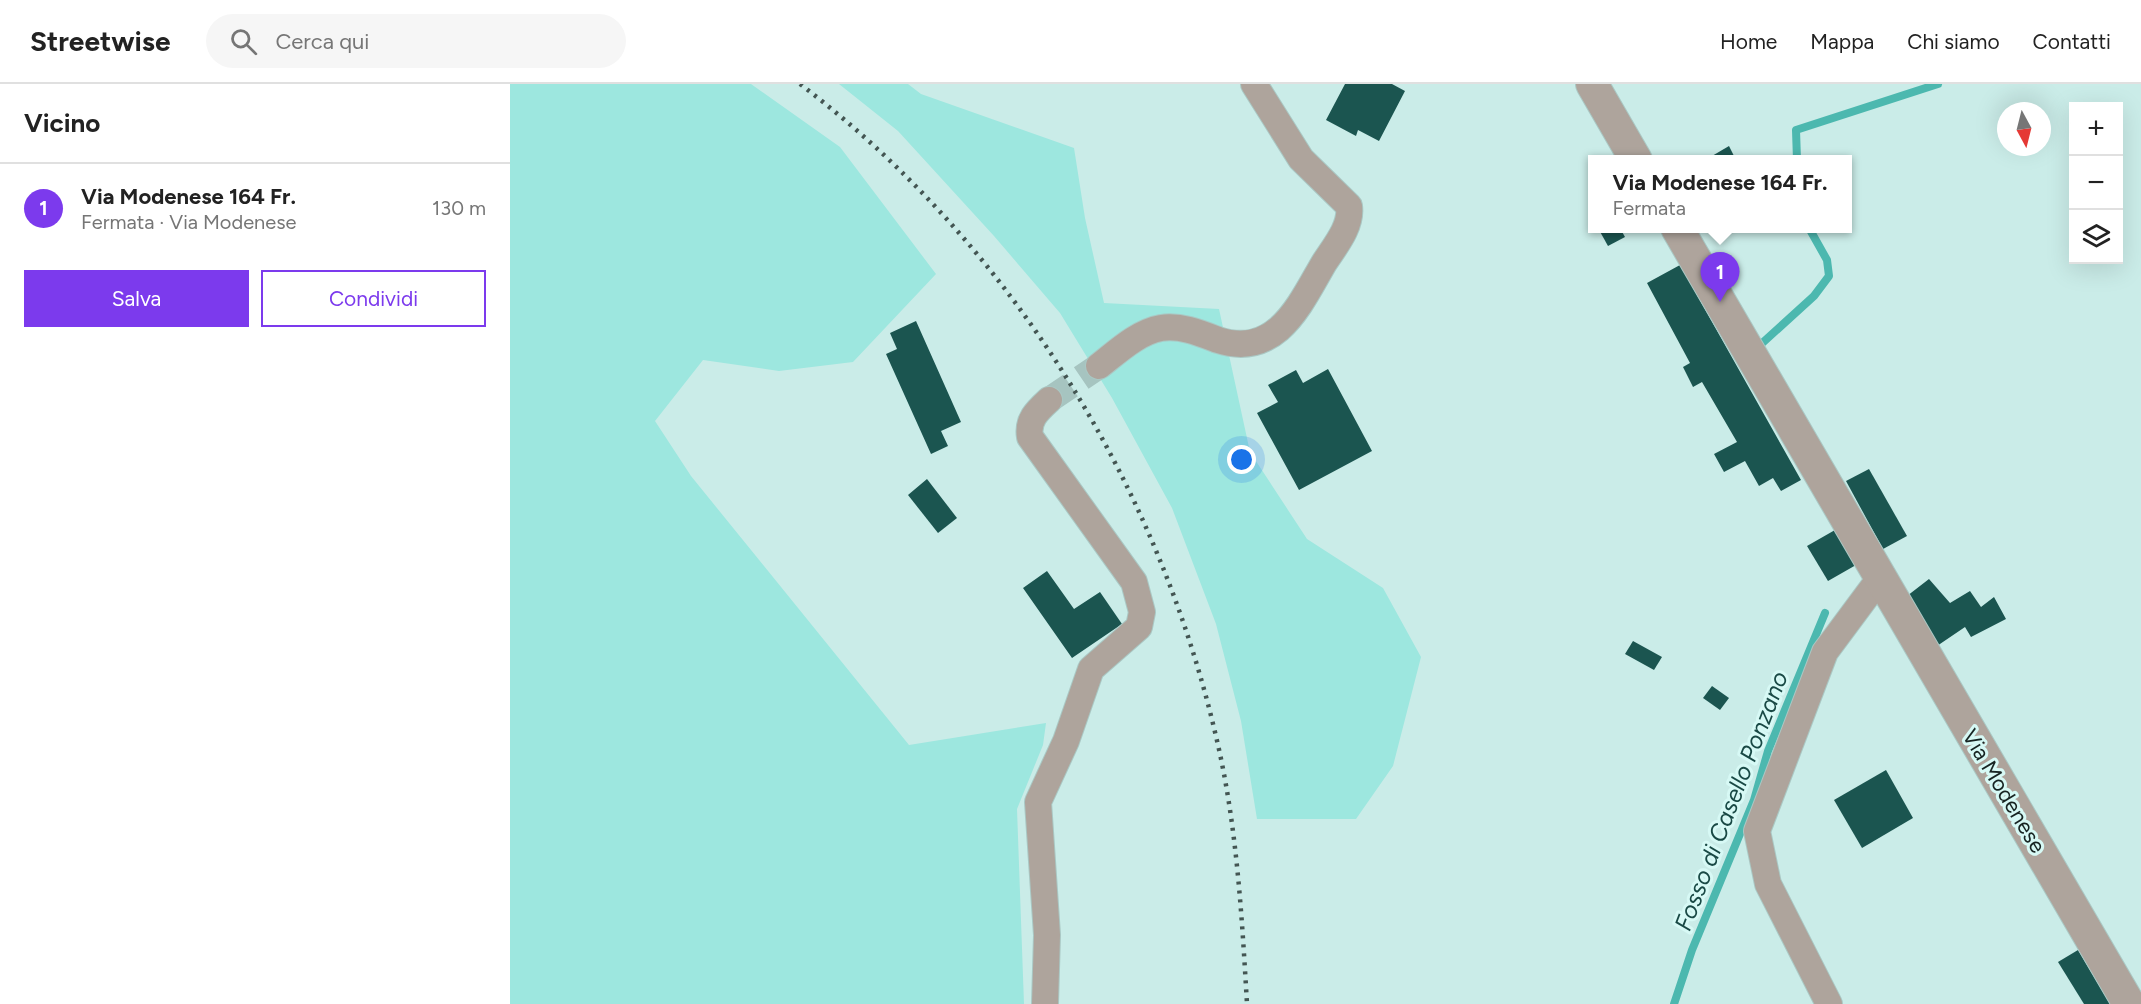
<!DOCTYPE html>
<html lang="it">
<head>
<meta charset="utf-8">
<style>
	:root { --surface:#fff; --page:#f6f6f6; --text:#222; --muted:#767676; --line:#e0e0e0; --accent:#7c3aed }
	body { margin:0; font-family:Figtree,sans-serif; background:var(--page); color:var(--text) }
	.controls { position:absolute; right:18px; top:18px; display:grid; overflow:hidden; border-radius:0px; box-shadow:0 6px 24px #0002 }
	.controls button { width:54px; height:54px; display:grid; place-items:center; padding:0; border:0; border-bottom:2px solid var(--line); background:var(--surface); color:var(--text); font:30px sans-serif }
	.compass { position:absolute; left:1487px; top:18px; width:54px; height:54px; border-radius:50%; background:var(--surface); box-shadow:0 6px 24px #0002; rotate:173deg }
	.you { position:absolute; left:732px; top:376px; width:21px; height:21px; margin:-15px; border:4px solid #fff; border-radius:50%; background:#1a73e8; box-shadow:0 0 0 9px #1a73e833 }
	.badge { display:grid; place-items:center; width:39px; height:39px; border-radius:50%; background:var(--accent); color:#fff; font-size:20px; font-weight:700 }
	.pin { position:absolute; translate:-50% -50px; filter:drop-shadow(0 2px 3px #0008) }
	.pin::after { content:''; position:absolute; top:32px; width:21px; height:18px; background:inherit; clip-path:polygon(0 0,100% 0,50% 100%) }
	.popup { position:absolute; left:1078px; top:71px; width:264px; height:78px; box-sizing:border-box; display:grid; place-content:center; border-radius:0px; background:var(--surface); filter:drop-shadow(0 2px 4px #0005); font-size:20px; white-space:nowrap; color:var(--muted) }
	.popup b { font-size:22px; color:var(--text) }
	.popup::after { content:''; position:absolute; left:50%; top:100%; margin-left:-12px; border:12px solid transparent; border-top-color:var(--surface) }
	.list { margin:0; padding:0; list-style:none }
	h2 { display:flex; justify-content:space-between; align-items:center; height:78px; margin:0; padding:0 24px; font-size:26px }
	h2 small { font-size:20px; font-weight:400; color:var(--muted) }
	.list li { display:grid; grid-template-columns:39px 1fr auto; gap:18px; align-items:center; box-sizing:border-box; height:90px; padding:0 24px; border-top:2px solid var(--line) }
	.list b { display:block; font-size:22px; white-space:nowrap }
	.list p { margin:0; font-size:20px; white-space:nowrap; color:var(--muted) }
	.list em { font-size:20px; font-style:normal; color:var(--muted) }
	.actions { display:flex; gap:12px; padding:18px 24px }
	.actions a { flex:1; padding:14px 0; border:2px solid var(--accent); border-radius:0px; text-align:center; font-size:21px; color:var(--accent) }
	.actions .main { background:var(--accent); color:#fff }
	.icon { flex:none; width:33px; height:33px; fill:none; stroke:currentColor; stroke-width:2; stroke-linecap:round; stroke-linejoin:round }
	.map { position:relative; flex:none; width:1631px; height:920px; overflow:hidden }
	header { display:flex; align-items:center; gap:36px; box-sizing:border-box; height:84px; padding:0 30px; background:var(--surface); border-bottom:2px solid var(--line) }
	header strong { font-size:28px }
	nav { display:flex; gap:33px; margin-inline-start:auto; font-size:21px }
	.search { width:420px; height:54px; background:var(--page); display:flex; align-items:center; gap:15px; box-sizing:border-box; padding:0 21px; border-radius:33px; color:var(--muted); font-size:22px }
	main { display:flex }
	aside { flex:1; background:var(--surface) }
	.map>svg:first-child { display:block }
</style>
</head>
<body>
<header>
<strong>Streetwise</strong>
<div class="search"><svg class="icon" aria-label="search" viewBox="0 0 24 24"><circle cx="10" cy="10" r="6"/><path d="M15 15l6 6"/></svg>Cerca qui</div>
<nav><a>Home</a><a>Mappa</a><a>Chi siamo</a><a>Contatti</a></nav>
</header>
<main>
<aside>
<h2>Vicino<small></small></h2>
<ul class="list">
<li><span class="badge">1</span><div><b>Via Modenese 164 Fr.</b><p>Fermata · Via Modenese</p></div><em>130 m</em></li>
</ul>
<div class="actions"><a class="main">Salva</a><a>Condividi</a></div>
</aside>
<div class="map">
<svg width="1631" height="920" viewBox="0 0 1631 920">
	<rect width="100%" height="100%" fill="#caece8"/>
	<g fill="#9de7df">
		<polygon points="0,0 241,0 330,63 426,190 343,278 269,287 193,276 145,337 181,392 399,661 536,639 533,661 507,725 514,920 0,920"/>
		<polygon points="329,0 398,0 411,10 564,64 575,134 594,219 709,225 740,368 797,455 873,504 911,573 883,682 846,735 747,735 731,637 706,540 662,424 602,314 550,229 484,152 388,47"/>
	</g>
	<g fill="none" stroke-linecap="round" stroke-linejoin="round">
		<g stroke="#4cb8af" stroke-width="8">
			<polyline points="1287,76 1286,46 1428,0"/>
			<polyline points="1249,262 1304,212 1319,192 1317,176 1299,144"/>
			<polyline points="1164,920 1182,866 1244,716 1258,667 1315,529"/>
		</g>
	</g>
	<g fill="#1b5550">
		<polygon points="835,0 882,0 895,7 869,57 848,46 846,52 816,36"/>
		<polygon points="1219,62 1226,76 1204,76 1202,72"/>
		<polygon points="1088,144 1110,144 1115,153 1098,162"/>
		<polygon points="1170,181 1291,396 1271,407 1263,394 1249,402 1235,377 1214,388 1204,370 1227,358 1192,298 1183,303 1173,283 1180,279 1137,199"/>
		<polygon points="406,237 451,338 431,347 438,362 421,370 376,270 387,265 380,249"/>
		<polygon points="818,285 862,367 789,406 747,329 768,318 758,301 786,286 793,299"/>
		<polygon points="1359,385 1397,452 1373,465 1336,397"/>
		<polygon points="417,395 447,434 428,449 398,411"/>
		<polygon points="1325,446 1346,481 1318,497 1297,462"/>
		<polygon points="537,487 564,525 590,508 612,540 562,574 513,504"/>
		<polygon points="1419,495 1440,519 1460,507 1471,523 1484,513 1496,535 1461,553 1455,543 1427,562 1397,512"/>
		<polygon points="1123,557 1152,573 1144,586 1115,570"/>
		<polygon points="1202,602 1219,614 1210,626 1193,614"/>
		<polygon points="1376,686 1403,734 1352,764 1324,716"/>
		<polygon points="1568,866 1600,920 1574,920 1548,878"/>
	</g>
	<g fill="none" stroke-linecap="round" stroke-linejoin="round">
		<polyline stroke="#a6c4c0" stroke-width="26" stroke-dasharray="26 13" stroke-linecap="butt" points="539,316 589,282"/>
		<defs>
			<g id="minor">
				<path d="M589,282C607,268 628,248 651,244C671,241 690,249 708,256C767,275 790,220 814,179C825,162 842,142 839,122L791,75L744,0"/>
				<path d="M535,920L537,851L528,718L556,657L581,585L629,543L632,528L624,498L520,353C517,336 527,327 539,316"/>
				<polyline points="1319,920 1258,800 1247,747 1315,568 1370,494"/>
			</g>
			<g id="tertiary">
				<polyline points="1082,0 1126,76"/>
				<polyline points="1167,144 1619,920"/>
			</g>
		</defs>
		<use href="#minor" stroke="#aac8c4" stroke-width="28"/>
		<use href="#tertiary" stroke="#aac8c4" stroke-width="34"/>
		<use href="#minor" stroke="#aea49c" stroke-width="26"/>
		<use href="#tertiary" stroke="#aea49c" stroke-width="32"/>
		<path stroke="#435552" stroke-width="4.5" stroke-dasharray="3 6" stroke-linecap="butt" d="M290,0C502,161 650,403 708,661C727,745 732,834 737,920"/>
	</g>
	<g text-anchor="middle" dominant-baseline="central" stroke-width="6" stroke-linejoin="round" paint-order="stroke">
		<g font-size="22" fill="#172422" stroke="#d7f9f5">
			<text transform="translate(1494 707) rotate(59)">Via Modenese</text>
		</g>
		<g font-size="24" font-style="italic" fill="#194945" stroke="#d7f9f5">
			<text transform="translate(1221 717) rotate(-69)">Fosso di Casello Ponzano</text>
		</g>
	</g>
</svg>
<div class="controls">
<button>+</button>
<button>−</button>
<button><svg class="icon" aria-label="layers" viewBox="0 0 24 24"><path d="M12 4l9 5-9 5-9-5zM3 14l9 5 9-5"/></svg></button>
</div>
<svg class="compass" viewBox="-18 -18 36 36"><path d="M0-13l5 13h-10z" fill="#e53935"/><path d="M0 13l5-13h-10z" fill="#767676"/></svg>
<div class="you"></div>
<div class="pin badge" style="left:1210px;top:218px">1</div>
<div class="popup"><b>Via Modenese 164 Fr.</b>Fermata</div>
</div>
</main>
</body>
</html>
